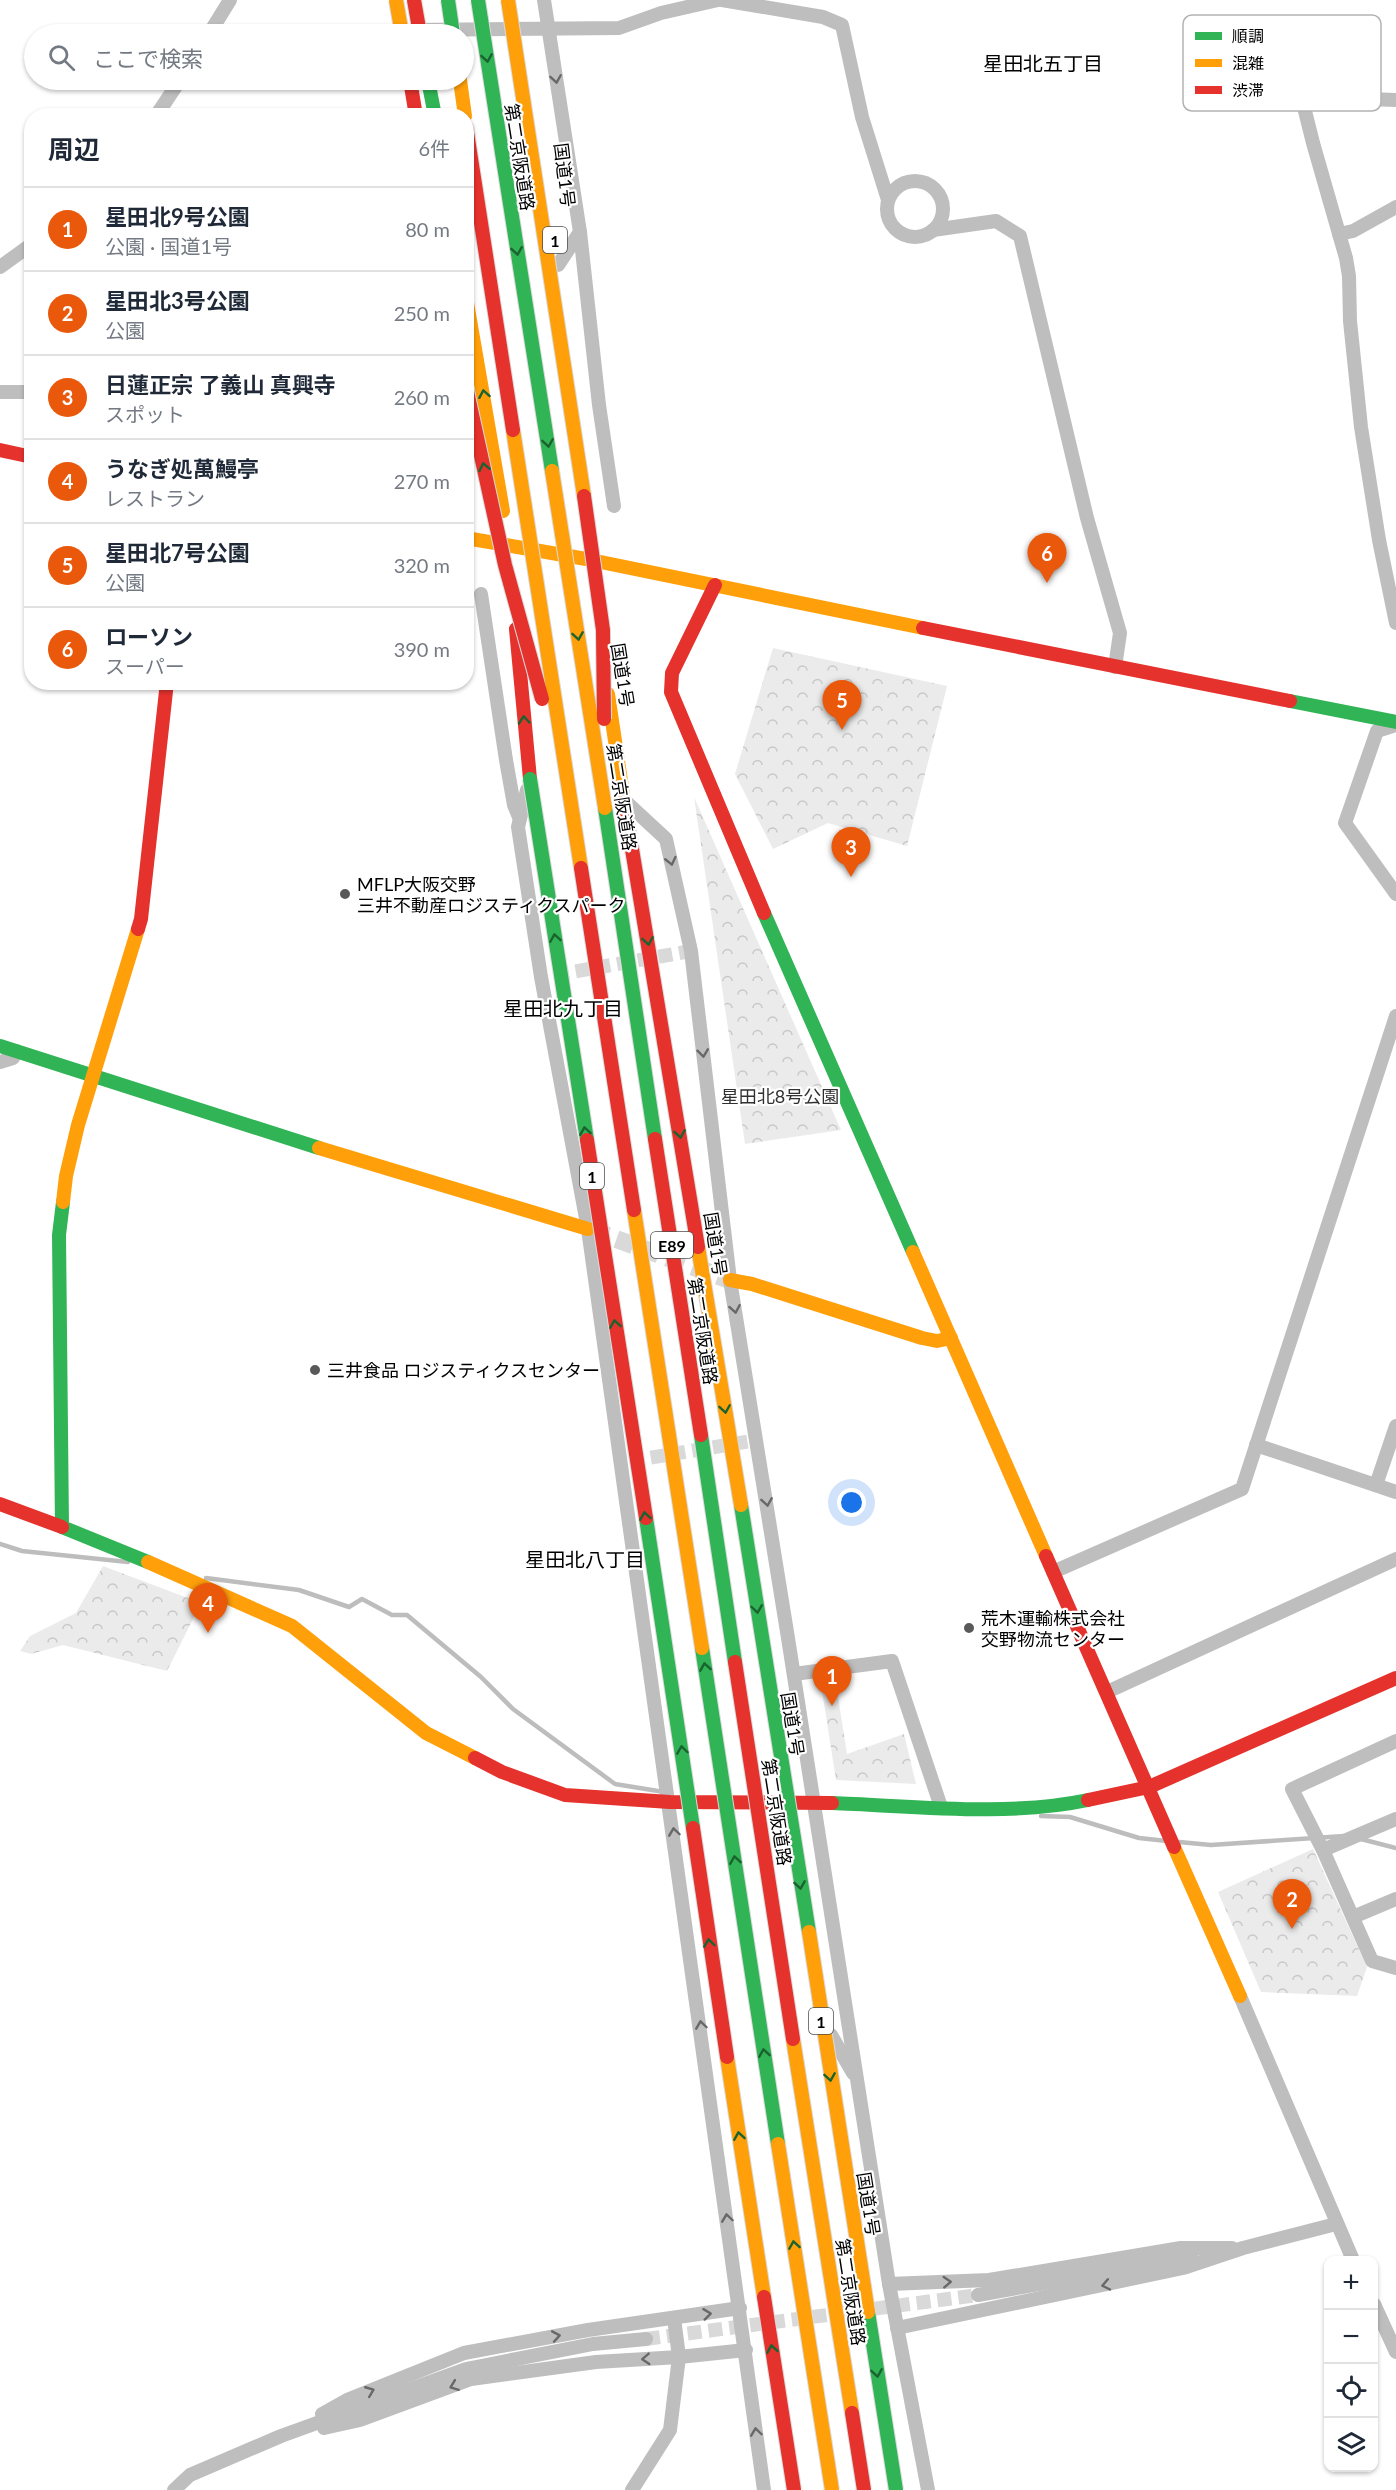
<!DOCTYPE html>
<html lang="ja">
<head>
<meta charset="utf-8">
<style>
	:root { --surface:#fff; --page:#f2f2f3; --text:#1f2937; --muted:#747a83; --line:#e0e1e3; --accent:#ea580c }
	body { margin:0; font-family:Lato,"Noto Sans JP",sans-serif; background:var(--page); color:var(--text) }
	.controls { position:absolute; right:18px; bottom:18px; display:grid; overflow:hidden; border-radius:12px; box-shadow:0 2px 4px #0004 }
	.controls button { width:54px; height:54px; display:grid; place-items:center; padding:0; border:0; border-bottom:2px solid var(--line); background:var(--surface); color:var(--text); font:30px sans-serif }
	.you { position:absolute; left:852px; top:1503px; width:21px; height:21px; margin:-15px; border:4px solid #fff; border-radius:50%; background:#1a73e8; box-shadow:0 0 0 9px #1a73e833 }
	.badge { display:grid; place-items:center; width:39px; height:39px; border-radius:50%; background:var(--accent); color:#fff; font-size:20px; font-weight:700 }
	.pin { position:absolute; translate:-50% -50px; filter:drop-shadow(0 2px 3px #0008) }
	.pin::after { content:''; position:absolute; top:32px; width:21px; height:18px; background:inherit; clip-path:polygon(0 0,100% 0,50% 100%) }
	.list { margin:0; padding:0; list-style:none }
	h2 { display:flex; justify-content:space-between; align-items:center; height:78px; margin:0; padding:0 24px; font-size:26px }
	h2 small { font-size:20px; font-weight:400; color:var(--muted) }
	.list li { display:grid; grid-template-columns:39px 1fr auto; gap:18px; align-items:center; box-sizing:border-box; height:84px; padding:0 24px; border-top:2px solid var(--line) }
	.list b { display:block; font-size:22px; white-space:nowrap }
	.list p { margin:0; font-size:20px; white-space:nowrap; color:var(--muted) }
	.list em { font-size:20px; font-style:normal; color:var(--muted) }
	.icon { flex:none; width:33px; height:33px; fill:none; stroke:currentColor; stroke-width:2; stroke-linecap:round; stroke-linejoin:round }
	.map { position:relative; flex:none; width:1396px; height:2490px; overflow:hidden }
	.search { position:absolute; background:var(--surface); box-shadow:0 2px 4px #0004; left:24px; top:24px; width:450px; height:66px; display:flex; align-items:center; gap:15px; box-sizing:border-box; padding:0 21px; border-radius:33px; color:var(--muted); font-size:22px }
	.panel { position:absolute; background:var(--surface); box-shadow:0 2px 4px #0004; left:24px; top:108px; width:450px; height:582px; border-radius:24px }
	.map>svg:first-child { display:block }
</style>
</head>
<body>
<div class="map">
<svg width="1396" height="2490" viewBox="0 0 1396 2490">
	<defs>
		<pattern id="park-crowns" width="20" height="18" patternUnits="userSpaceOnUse" patternTransform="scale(1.5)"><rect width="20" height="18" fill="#ebebeb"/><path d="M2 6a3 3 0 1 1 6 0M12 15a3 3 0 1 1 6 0" fill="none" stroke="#c8c8c8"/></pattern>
	</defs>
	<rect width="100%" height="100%" fill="#fff"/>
	<g fill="url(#park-crowns)">
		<polygon points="773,648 947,686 907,846 828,823 773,849 735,774"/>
		<polygon points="694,797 841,1130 745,1144"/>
		<polygon points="103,1566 201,1603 167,1671 63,1645 31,1654 20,1651 30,1636 76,1613"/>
		<polygon points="820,1678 835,1678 847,1754 904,1734 916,1784 836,1780"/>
		<polygon points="1313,1849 1367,1967 1357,1996 1261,1992 1218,1892"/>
	</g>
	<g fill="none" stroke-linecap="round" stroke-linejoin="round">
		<g stroke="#bdbdbd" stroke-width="4.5">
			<polyline points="0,1544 22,1551 128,1562"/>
			<polyline points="206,1578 299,1590 349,1607 362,1599 392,1615 407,1615 481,1677 513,1709 615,1784 664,1792"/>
			<polyline points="1041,1816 1070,1817 1139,1838 1167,1841"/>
			<polyline points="1361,1839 1396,1848"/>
			<polyline points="1179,1842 1211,1845 1344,1836"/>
		</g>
		<g stroke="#d9d9d9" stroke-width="14" stroke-dasharray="14 7" stroke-linecap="butt">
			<polyline points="555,975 691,951"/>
			<polyline points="630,1461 757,1440"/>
			<polyline points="646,2339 978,2295"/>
		</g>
		<polyline stroke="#d9d9d9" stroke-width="18" stroke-dasharray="18 9" stroke-linecap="butt" points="591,1230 730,1280"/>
		<g stroke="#bebebe" stroke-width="14">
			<polyline points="544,0 580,232 599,405 614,506"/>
			<polyline points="722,0 823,17 842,25 862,117 888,200"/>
			<polyline points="415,30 619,28 661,13 718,0"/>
			<polyline points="209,34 230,0"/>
			<polyline points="1296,75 1313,143 1346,258 1349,276 1350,321 1361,427 1379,540 1396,623"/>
			<polyline points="1304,104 1340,98 1396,100"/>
			<polyline points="156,116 180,80"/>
			<circle cx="915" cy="209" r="28"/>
			<polyline points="933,230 996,221 1020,236 1087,518 1120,633 1115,667"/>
			<polyline points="1339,234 1353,231 1396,207"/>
			<polyline points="558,265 580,232"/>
			<polyline points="0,267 32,244"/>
			<polyline points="0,392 32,392"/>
			<polyline points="481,594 506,760 514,805 519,817"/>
			<polyline points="1396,725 1377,731 1345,823 1396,894"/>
			<polyline points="527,790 518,827 541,977 588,1229 764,2490"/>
			<polyline points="626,802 666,839 691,951 730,1280 788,1638 889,2284 928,2490"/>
			<polyline points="0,1062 13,1058 16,1051"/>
			<polyline points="1256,1445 1396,1492"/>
			<polyline points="1376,1485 1396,1426"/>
			<polyline points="1053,1572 1242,1489 1396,1016"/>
			<polyline points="794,1674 892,1661 941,1807"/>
			<polyline points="1107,1692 1396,1559"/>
			<polyline points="1396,1741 1292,1789 1323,1850 1372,1961 1396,1968"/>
			<polyline points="1323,1850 1396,1819"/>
			<polyline points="1353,1917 1396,1899"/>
			<polyline points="1240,1996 1353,2260"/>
			<polyline points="831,2035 853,2073"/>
			<polyline points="889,2284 989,2280 1181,2248 1232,2248"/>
			<polyline points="978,2295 1191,2257"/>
			<polyline points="1374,2304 1396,2352"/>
			<polyline points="897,2328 1183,2268 1243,2248 1336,2224"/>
			<polyline points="322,2414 347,2400 464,2353 588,2330 740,2308"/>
			<polyline points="324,2428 360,2420 471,2379 596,2362 679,2357 746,2350"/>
			<polyline points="174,2490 190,2475 281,2436 466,2369 593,2344 646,2339"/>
			<polyline points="632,2490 670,2430 679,2357 674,2318"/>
		</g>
		<g stroke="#30b455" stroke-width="14">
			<polyline points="428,80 435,116"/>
			<polyline points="1290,701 1396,722"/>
			<polyline points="764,913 913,1252"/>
			<polyline points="0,1046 319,1148"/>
			<polyline points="63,1202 59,1235 62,1527 148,1562"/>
			<path d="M832,1803C914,1806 1008,1817 1088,1800"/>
		</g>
		<g stroke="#ff9f0a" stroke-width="14">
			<polyline points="460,80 465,116"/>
			<polyline points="466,297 503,511"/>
			<polyline points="466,538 586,559 923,628"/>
			<polyline points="608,694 624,801"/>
			<polyline points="319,1148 588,1229"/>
			<polyline points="63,1202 66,1176 78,1125 138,929"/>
			<polyline points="913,1252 1046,1556"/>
			<polyline points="730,1280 752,1284 922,1338 937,1341 951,1338"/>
			<polyline points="148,1562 292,1626 426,1733 475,1758"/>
			<polyline points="1174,1847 1240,1996"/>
		</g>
		<g stroke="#e5322d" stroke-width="14">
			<polyline points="410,80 416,116"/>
			<polyline points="0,450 32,457"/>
			<polyline points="715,585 672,673 671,692 764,913"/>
			<polyline points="923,628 1290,701"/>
			<polyline points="516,629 530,779"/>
			<polyline points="138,929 141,919 167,682"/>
			<polyline points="0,1504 62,1527"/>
			<polyline points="1046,1556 1174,1847"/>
			<polyline points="475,1758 502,1772 565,1795 670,1802 832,1803"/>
			<polyline points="1088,1800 1149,1787 1396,1678"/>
		</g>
		<defs>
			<g id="fast-bridge">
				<polyline points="448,0 453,34"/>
				<polyline points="478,0 552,471"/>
				<polyline points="530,779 587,1140"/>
				<polyline points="605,808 655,1139"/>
				<polyline points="701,1435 735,1662"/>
				<polyline points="741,1505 809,1932"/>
				<polyline points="646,1518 693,1828"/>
				<polyline points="702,1648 778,2144"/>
				<polyline points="868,2312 896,2490"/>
			</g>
			<g id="slow-bridge">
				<polyline points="396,0 402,34"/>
				<polyline points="508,0 584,496"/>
				<polyline points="513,430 581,868"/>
				<polyline points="552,471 605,808"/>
				<polyline points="634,1210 702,1648"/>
				<polyline points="698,1247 741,1505"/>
				<polyline points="809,1932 868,2312"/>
				<polyline points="793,2039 852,2413"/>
				<polyline points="727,2057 764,2297"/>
				<polyline points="778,2144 832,2490"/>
			</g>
			<g id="jam-bridge">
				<polyline points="414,0 420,34"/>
				<polyline points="466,126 513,430"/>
				<polyline points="466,387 505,565 542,699"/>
				<polyline points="584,496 603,630 604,719"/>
				<polyline points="624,801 698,1247"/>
				<polyline points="581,868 634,1210"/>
				<polyline points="655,1139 701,1435"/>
				<polyline points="587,1140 646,1518"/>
				<polyline points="735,1662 793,2039"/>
				<polyline points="693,1828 727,2057"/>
				<polyline points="764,2297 794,2490"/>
				<polyline points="852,2413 864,2490"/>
			</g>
		</defs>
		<use href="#fast-bridge" stroke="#dbdbdb" stroke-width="16" stroke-linecap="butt"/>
		<use href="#slow-bridge" stroke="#dbdbdb" stroke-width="16" stroke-linecap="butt"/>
		<use href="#jam-bridge" stroke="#dbdbdb" stroke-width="16" stroke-linecap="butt"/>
		<use href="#fast-bridge" stroke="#30b455" stroke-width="14"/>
		<use href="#slow-bridge" stroke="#ff9f0a" stroke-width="14"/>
		<use href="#jam-bridge" stroke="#e5322d" stroke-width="14"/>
	</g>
	<defs><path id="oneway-chevron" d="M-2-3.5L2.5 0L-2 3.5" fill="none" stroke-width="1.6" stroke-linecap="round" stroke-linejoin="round" transform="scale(1.5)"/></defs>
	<g stroke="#1a632f">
		<use href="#oneway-chevron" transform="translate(487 58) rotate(81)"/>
		<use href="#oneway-chevron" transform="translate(517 251) rotate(81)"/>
		<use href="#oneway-chevron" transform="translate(484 394) rotate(-100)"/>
		<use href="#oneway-chevron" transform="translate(548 443) rotate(81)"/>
		<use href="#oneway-chevron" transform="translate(484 467) rotate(-102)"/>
		<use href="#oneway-chevron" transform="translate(578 636) rotate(81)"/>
		<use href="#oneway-chevron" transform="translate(524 720) rotate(-95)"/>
		<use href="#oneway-chevron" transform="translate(555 938) rotate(-99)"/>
		<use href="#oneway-chevron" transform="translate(648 941) rotate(81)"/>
		<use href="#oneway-chevron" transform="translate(585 1131) rotate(-99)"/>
		<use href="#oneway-chevron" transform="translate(680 1134) rotate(81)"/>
		<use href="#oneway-chevron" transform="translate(615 1324) rotate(-99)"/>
		<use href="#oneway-chevron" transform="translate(725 1409) rotate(81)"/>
		<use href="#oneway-chevron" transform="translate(645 1516) rotate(-99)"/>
		<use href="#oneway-chevron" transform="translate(757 1609) rotate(82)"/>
		<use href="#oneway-chevron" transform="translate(705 1667) rotate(-99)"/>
		<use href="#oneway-chevron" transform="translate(682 1750) rotate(-98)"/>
		<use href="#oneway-chevron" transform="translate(735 1860) rotate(-99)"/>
		<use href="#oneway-chevron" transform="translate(800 1885) rotate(81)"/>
		<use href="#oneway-chevron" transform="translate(709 1943) rotate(-98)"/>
		<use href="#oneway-chevron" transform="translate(764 2053) rotate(-99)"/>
		<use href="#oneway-chevron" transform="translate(830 2077) rotate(81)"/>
		<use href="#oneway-chevron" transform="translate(739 2136) rotate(-99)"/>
		<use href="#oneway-chevron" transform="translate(794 2245) rotate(-99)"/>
		<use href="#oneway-chevron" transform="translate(772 2349) rotate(-99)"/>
		<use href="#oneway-chevron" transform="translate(877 2373) rotate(81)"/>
	</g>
	<g stroke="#686868">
		<use href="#oneway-chevron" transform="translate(556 79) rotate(81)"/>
		<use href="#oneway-chevron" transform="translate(671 861) rotate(77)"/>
		<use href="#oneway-chevron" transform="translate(703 1053) rotate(83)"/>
		<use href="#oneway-chevron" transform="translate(735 1309) rotate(80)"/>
		<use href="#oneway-chevron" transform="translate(767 1502) rotate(81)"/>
		<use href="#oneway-chevron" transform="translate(674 1832) rotate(-98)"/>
		<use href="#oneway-chevron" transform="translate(701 2025) rotate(-98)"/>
		<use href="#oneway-chevron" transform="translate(727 2218) rotate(-98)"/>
		<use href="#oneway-chevron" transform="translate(947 2282) rotate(-3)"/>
		<use href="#oneway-chevron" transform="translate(1106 2285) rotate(168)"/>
		<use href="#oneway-chevron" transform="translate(707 2314) rotate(-7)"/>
		<use href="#oneway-chevron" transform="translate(556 2336) rotate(-10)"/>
		<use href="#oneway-chevron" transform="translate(646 2359) rotate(177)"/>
		<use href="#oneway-chevron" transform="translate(454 2386) rotate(159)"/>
		<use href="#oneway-chevron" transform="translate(370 2391) rotate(-22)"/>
		<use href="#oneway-chevron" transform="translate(756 2432) rotate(-98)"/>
	</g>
	<g fill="#595959" stroke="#fff" stroke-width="2">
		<circle cx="345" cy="894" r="6"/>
		<circle cx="315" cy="1370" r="6"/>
		<circle cx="969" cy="1628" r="6"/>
	</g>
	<g text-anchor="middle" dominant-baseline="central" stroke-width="4.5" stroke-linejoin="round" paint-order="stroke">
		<g fill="#fff" stroke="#4c4c4c" stroke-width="1.5">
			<rect x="543" y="227" width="24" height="26" rx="4.5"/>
			<rect x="580" y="1163" width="24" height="26" rx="4.5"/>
			<rect x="651" y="1232" width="42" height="26" rx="4.5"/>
			<rect x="809" y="2008" width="24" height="26" rx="4.5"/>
		</g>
		<g font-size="16" font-weight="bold" fill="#000">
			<text x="555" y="240">1</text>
			<text x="592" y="1176">1</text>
			<text x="672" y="1245">E89</text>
			<text x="821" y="2021">1</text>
		</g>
		<g font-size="18" fill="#000" stroke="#fff">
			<text transform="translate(520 157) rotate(81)">第二京阪道路</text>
			<text transform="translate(565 175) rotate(83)">国道1号</text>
			<text transform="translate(623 675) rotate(81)">国道1号</text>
			<text transform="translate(622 797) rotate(81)">第二京阪道路</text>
			<text transform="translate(716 1244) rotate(81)">国道1号</text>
			<text transform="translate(703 1331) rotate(81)">第二京阪道路</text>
			<text transform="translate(793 1724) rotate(81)">国道1号</text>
			<text transform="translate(777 1812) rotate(81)">第二京阪道路</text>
			<text transform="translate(869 2204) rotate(81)">国道1号</text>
			<text transform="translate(851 2292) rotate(81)">第二京阪道路</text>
		</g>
		<g font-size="18" fill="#000" stroke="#fff" text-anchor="start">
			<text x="357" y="884">MFLP大阪交野<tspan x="357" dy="21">三井不動産ロジスティクスパーク</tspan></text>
			<text x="327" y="1370">三井食品 ロジスティクスセンター</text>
			<text x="981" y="1618">荒木運輸株式会社<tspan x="981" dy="21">交野物流センター</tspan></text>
		</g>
		<g font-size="18" fill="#313131" stroke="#fff">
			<text x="780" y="1096">星田北8号公園</text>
		</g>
		<g font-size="20" fill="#000" stroke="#fff">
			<text x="1043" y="63">星田北五丁目</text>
			<text x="563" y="1008">星田北九丁目</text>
			<text x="585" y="1559">星田北八丁目</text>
		</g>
	</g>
	<rect x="1183" y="15" width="198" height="96" rx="9" fill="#fff" stroke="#b2b2b2" stroke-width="1.5"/>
	<rect x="1195" y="32" width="27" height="8" fill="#30b455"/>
	<rect x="1195" y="59" width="27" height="8" fill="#ff9f0a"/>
	<rect x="1195" y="86" width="27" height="8" fill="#e5322d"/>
	<g font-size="16" fill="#000">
		<text x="1232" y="42">順調</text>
		<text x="1232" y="69">混雑</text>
		<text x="1232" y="96">渋滞</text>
	</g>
</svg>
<div class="controls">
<button>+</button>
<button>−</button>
<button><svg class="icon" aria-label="locate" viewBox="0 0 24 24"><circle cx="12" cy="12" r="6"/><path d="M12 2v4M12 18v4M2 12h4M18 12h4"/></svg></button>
<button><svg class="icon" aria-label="layers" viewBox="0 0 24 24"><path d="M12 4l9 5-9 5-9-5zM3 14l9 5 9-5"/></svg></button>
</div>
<div class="you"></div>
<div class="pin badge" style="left:832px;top:1706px">1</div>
<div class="pin badge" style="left:1292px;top:1929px">2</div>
<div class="pin badge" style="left:851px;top:877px">3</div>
<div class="pin badge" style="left:208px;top:1633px">4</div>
<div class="pin badge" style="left:842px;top:730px">5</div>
<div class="pin badge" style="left:1047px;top:583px">6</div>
<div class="search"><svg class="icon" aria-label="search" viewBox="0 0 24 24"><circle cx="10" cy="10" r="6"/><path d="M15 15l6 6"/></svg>ここで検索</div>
<section class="panel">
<h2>周辺<small>6件</small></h2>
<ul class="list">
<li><span class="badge">1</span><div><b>星田北9号公園</b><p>公園 · 国道1号</p></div><em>80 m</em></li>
<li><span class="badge">2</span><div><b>星田北3号公園</b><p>公園</p></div><em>250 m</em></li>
<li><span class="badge">3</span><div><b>日蓮正宗 了義山 真興寺</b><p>スポット</p></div><em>260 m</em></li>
<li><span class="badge">4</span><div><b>うなぎ処萬鰻亭</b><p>レストラン</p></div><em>270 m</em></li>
<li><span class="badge">5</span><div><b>星田北7号公園</b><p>公園</p></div><em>320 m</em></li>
<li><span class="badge">6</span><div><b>ローソン</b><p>スーパー</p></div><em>390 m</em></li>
</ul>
</section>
</div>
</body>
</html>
